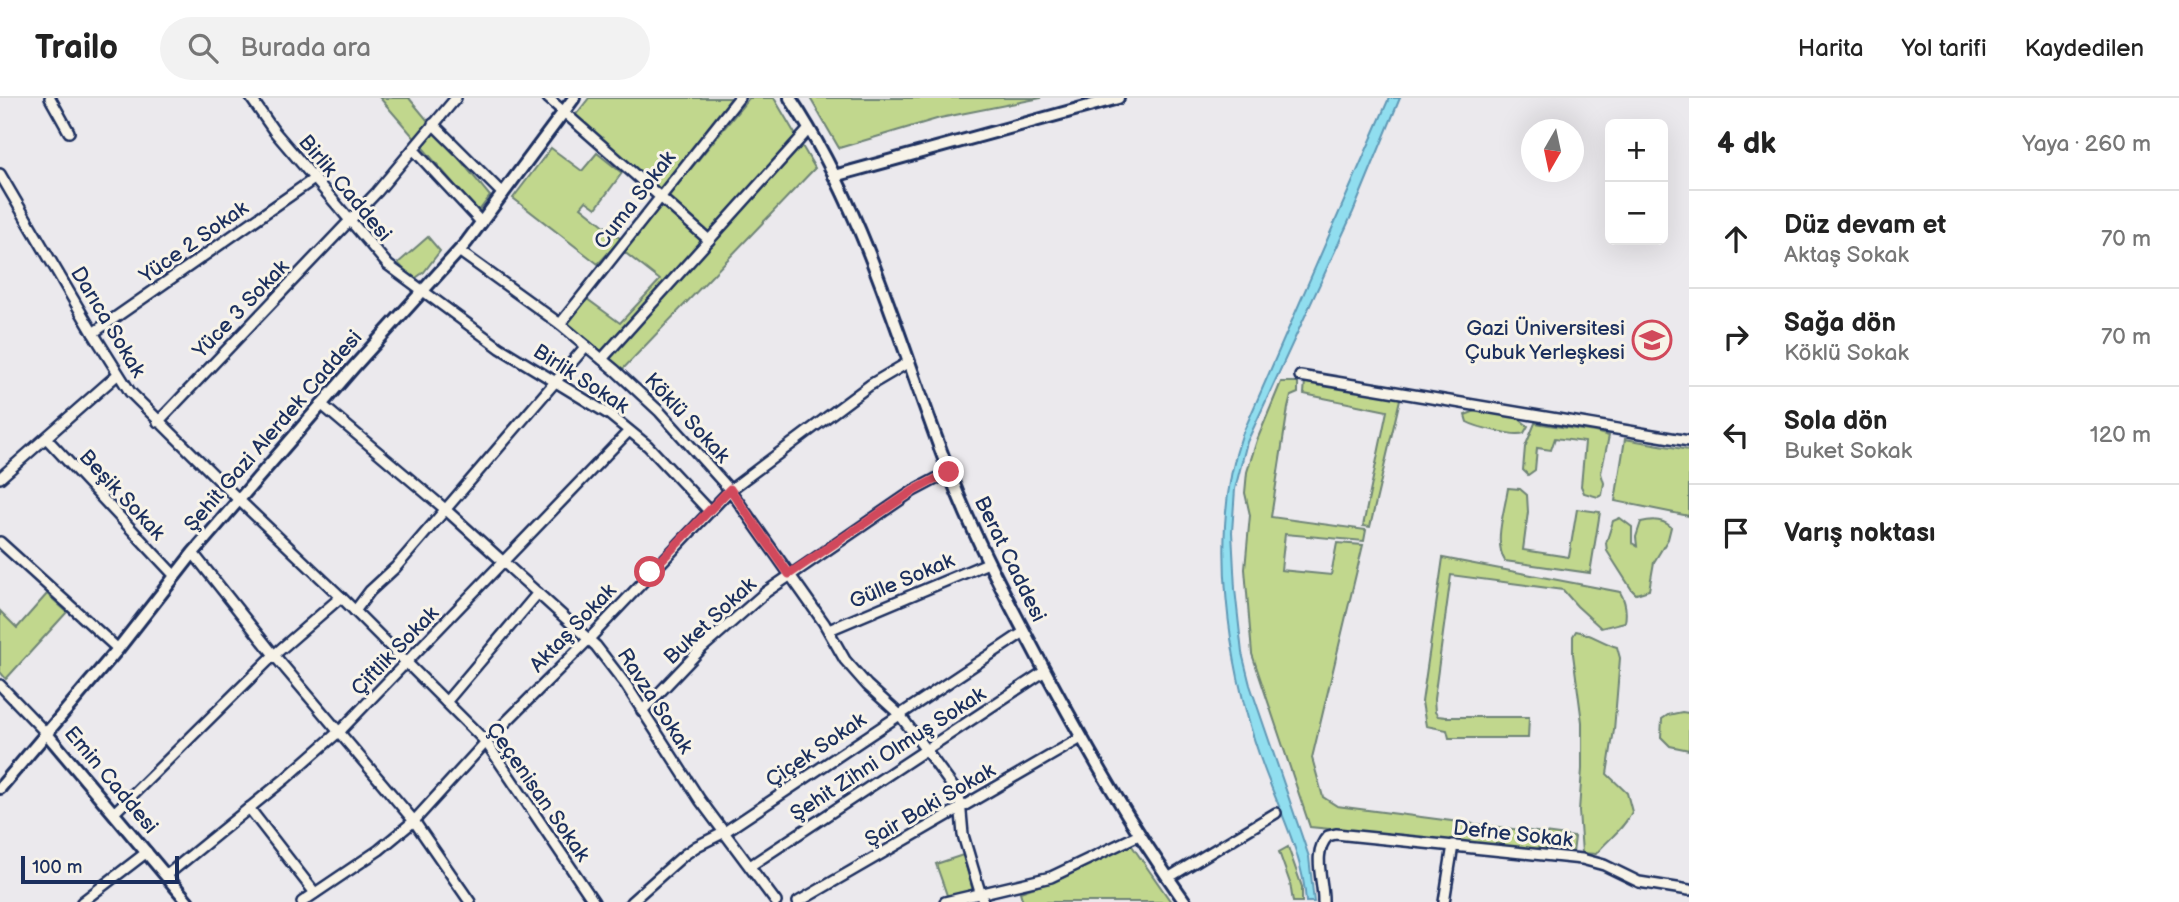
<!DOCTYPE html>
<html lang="tr">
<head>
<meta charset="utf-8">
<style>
	:root { --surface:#fff; --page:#f2f2f2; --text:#222; --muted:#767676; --line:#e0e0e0 }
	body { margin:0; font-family:"Balsamiq Sans",sans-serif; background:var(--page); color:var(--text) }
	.controls { position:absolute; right:21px; top:21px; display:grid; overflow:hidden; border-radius:10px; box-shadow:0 7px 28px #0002 }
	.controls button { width:63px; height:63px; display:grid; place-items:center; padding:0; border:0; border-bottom:2px solid var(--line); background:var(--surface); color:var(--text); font:35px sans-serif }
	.compass { position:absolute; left:1521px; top:21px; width:63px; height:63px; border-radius:50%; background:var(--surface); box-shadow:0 7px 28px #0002; rotate:189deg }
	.scale { position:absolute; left:21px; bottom:18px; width:158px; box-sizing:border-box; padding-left:7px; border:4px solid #1b2f5e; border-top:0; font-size:19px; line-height:24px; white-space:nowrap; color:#1b2f5e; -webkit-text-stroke:5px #f7f3e8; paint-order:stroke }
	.stop { position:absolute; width:21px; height:21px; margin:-16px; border:5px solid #d1495b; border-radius:50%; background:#fff }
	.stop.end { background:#d1495b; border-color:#fff; box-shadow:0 2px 7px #0008 }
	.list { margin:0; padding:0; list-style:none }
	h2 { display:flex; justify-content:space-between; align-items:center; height:91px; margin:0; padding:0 28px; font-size:30px }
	h2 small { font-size:23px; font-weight:400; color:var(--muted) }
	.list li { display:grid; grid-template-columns:46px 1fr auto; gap:21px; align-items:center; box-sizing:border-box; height:98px; padding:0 28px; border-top:2px solid var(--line) }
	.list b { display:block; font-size:26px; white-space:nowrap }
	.list p { margin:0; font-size:23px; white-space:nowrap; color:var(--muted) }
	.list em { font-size:23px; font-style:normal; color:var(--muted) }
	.icon { flex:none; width:38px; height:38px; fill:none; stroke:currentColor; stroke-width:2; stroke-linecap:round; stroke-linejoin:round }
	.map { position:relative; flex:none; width:1689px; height:804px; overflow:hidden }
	header { display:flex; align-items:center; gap:42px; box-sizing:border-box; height:98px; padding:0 35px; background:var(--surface); border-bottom:2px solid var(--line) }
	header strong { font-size:33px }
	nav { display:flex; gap:38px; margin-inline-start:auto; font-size:24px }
	.search { width:490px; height:63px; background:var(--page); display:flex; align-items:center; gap:18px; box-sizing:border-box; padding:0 24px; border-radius:38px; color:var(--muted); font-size:26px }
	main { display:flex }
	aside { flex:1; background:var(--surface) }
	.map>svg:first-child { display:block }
</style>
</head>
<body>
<header>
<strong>Trailo</strong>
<div class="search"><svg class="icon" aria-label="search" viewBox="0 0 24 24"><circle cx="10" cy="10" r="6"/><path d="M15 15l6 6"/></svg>Burada ara</div>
<nav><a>Harita</a><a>Yol tarifi</a><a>Kaydedilen</a></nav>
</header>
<main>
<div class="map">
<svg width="1689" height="804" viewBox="0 0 1689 804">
	<rect width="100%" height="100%" fill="#ebe9ed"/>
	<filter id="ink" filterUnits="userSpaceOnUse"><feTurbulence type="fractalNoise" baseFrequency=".0143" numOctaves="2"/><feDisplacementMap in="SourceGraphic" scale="14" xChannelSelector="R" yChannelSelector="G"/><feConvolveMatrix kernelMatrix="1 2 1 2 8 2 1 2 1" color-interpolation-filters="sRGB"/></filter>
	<g filter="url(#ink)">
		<g fill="#c1d78d" stroke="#6e8376" stroke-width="2">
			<polygon points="380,0 409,0 490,98 478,114"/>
			<polygon points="589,0 731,0 658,93 575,18"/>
			<polygon points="749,0 774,0 815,70 623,271 568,226 587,201 620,225 660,182 623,153"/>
			<polygon points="810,0 1041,0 940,20 839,50"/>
			<polygon points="551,50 582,73 597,55 622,75 596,110 586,103 581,109 621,141 598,166 513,100"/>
			<polygon points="428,139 440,153 424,174 413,182 398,165"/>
			<polygon points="1305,283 1401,297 1370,429 1363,428 1387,313 1304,296"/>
			<polygon points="1281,284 1298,284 1298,295 1291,298 1288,310 1271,419 1366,432 1364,443 1285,436 1281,472 1331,477 1337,445 1363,447 1312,660 1323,699 1337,708 1575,739 1573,755 1310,729 1252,556 1245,471 1250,417 1245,395 1247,374 1257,342"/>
			<path d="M1478,312L1515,318L1528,328L1524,335C1515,339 1476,329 1467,324L1465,317Z"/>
			<polygon points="1535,325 1595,334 1609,338 1601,375 1604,385 1602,397 1598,399 1584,395 1581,388 1585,344 1555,340 1551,352 1537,350 1535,372 1528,377 1523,372 1525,349"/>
			<polygon points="1625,341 1689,352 1689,418 1615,403"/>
			<path d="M1508,390L1520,391L1527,397L1528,414L1523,452L1569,459L1577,411L1600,414L1590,475L1505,463C1493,444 1505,412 1508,390Z"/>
			<path d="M1620,420L1632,429V445L1637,448L1636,439L1641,424C1652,421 1663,421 1671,429L1668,441L1654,464L1649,492L1636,496L1632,492L1607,453L1606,445L1613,423Z"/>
			<path d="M1443,460L1620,494C1626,504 1627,513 1625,524L1601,530L1577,508L1563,492L1451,477L1434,601L1435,614L1438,618L1446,619H1529L1528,640H1449L1447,632L1426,628L1422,604Z"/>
			<polygon points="47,496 67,514 6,581 0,574 0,513 17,530"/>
			<path d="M1576,533C1590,535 1603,545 1617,549L1620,560L1614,632L1607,676L1627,695L1632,714C1623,732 1608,741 1596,756L1582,755L1579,713L1582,671V624L1573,556V538Z"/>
			<polygon points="1682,614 1689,615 1689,652 1670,648 1661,639 1662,621 1668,617"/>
			<polygon points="1130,745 1171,804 1023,804 1020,794 1062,780"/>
			<polygon points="1288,749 1302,789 1302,804 1293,804 1290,785 1279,754"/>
			<polygon points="963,757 973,793 948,800 936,766"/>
		</g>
		<path fill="#90deef" stroke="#6198b5" stroke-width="2" d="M1389,0H1400L1353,114L1247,344L1235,391L1232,434L1235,491L1242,555L1250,587L1309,759L1314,804H1306C1303,755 1277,708 1261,662C1228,568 1208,433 1242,337Z"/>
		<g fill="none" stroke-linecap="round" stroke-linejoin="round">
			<defs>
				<g id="minor">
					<polyline points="50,0 69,34"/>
					<polyline points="251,0 274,33 388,167 500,250 610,317 648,348 709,413"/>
					<polyline points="548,0 709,142"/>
					<polyline points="433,26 503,96"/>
					<polyline points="413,51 482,125"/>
					<polyline points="0,76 93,235 130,294 239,402 341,499 486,644 594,804"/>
					<polyline points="459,153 560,226 616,273 660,314 730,392 824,525 845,562 867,587 900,617 953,689 960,703 963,737 983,804"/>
					<polyline points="560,226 739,0"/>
					<polyline points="93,235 314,81"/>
					<polyline points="602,261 809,31"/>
					<polyline points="1300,278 1689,343"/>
					<polyline points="321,306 445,411 596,548 626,587 700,702 776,804"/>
					<polyline points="158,324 377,94 456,0"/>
					<polyline points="46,340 174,477"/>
					<polyline points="0,380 117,277"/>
					<polyline points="0,444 118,551"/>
					<polyline points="193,455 274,557 414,723 470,804"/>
					<polyline points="355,513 370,493 396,469 586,248"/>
					<polyline points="829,532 988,465"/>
					<polyline points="0,587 47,636"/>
					<polyline points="446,604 538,495"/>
					<polyline points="642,613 703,549 766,494 913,393 949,374"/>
					<polyline points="249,710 315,795"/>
					<polyline points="114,715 274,557 341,499"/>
					<polyline points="750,768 1045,573"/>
					<polyline points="167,777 285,681 343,630 629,333"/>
					<polyline points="1168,780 1276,715"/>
					<polyline points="82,804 147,754"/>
					<polyline points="302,804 379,752 414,723 486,644 589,541 730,392 870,287 909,264"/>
					<polyline points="631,804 684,757 697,748 723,735 1024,534"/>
					<polyline points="798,804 1081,640"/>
					<polyline points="945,804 1051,779 1139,737"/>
					<path d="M1323,804C1324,783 1311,755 1328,738L1336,736L1582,761L1604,767L1639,784L1689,792"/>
					<polyline points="1444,804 1453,747"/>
				</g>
				<g id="tertiary">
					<path d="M790,0C866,114 900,248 949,374C975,442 1009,505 1043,569C1087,651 1131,728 1185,804"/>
					<polyline points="834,78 1118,0"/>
					<polyline points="47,636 188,804"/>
					<polyline points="0,690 118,551 193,455 353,270 466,145 574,0"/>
				</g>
			</defs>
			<use href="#minor" stroke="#1b2f5e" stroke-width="14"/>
			<use href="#tertiary" stroke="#1b2f5e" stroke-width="16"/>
			<use href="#minor" stroke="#f7f3e8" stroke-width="9"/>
			<use href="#tertiary" stroke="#f7f3e8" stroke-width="10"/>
		</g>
	</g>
	<g fill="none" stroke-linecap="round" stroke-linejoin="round" filter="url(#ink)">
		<polyline stroke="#d1495b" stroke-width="9" points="650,474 730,391 789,476 913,393 949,374"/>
	</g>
	<defs>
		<symbol id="school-ring" viewBox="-11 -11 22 22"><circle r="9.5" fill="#f7f3e8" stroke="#d1495b" stroke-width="1.5"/><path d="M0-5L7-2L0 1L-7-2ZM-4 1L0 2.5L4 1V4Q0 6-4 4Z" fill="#d1495b"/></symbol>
	</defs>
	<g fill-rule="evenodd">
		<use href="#school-ring" x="1630" y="220" width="44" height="44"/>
	</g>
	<g text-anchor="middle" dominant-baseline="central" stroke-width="6" stroke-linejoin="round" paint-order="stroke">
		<g font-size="21" fill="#1b2f5e" stroke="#f7f3e8">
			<text transform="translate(345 90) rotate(50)">Birlik Caddesi</text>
			<text transform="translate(635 102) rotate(-52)">Cuma Sokak</text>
			<text transform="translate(194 144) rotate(-35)">Yüce 2 Sokak</text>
			<text transform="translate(241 211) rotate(-46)">Yüce 3 Sokak</text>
			<text transform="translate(108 224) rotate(59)">Darıca Sokak</text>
			<text transform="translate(581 281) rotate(33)">Birlik Sokak</text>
			<text transform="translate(687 320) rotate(47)">Köklü Sokak</text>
			<text transform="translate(273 333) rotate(-49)">Şehit Gazi Alerdek Caddesi</text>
			<text transform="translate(122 397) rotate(47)">Beşik Sokak</text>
			<text transform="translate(1010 461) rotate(64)">Berat Caddesi</text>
			<text transform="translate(902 483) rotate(-23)">Gülle Sokak</text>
			<text transform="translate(710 523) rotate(-43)">Buket Sokak</text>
			<text transform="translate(573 530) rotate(-46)">Aktaş Sokak</text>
			<text transform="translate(395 553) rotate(-46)">Çiftlik Sokak</text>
			<text transform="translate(655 603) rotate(57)">Ravza Sokak</text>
			<text transform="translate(816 652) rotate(-34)">Çiçek Sokak</text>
			<text transform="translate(888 656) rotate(-33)">Şehit Zihni Olmuş Sokak</text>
			<text transform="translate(111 682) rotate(50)">Emin Caddesi</text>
			<text transform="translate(538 694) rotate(55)">Çeçenisan Sokak</text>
			<text transform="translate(930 707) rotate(-30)">Şair Baki Sokak</text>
			<text transform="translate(1513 736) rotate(6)">Defne Sokak</text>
		</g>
		<g font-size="21" fill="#1b2f5e" stroke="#f7f3e8" text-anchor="end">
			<text x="1625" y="230">Gazi Üniversitesi<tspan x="1625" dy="24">Çubuk Yerleşkesi</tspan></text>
		</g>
	</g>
</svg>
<div class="controls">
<button>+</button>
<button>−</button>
</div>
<svg class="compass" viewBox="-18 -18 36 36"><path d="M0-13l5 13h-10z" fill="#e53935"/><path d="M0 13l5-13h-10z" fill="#767676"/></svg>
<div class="scale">100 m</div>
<div class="stop" style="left:650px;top:474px"></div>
<div class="stop end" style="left:949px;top:374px"></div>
</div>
<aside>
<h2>4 dk<small>Yaya · 260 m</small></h2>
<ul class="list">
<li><svg class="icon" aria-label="ahead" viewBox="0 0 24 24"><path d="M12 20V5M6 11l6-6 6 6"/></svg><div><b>Düz devam et</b><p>Aktaş Sokak</p></div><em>70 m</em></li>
<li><svg class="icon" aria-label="right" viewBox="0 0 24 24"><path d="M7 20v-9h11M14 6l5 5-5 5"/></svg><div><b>Sağa dön</b><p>Köklü Sokak</p></div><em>70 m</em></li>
<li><svg class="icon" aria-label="left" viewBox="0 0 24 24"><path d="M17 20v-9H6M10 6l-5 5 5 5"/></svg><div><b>Sola dön</b><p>Buket Sokak</p></div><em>120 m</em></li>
<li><svg class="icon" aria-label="arrive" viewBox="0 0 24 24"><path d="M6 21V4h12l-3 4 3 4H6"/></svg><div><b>Varış noktası</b></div></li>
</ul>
</aside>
</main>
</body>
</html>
